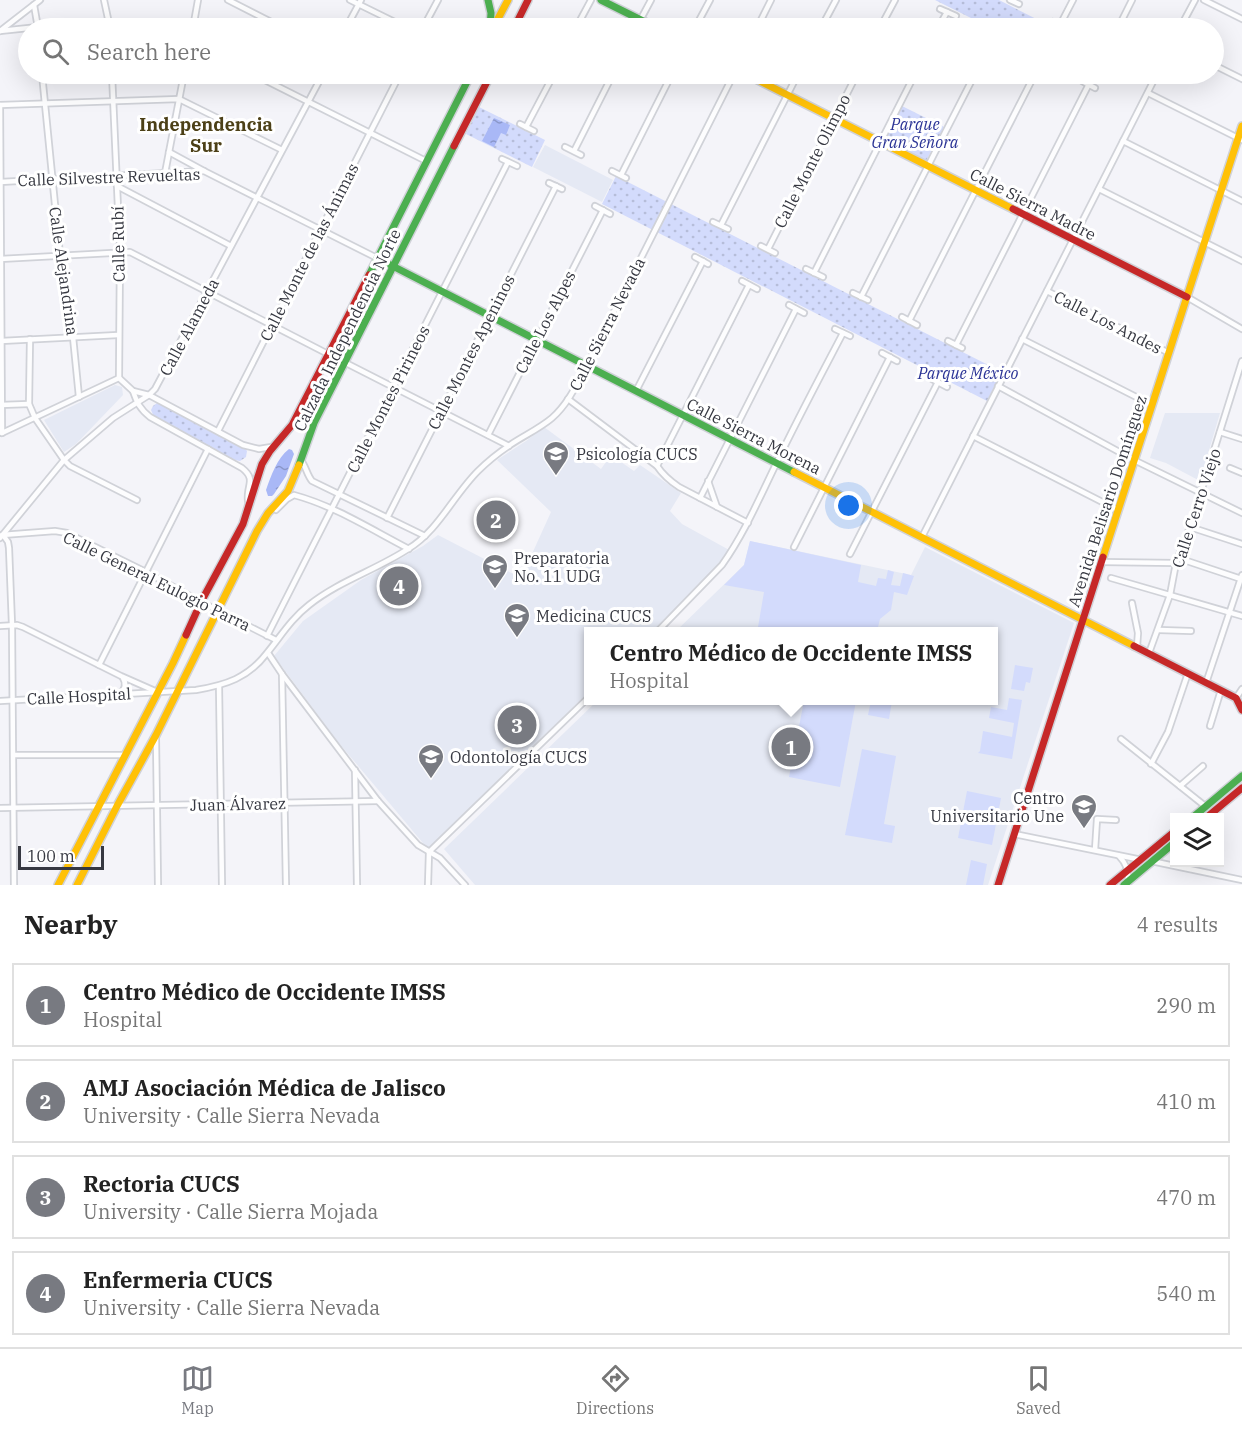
<!DOCTYPE html>
<html lang="en">
<head>
<meta charset="utf-8">
<style>
	:root { --surface:#fff; --page:#f6f6f6; --text:#222; --muted:#767676; --line:#e0e0e0; --accent:#787a81 }
	body { margin:0; font-family:"IBM Plex Serif",serif; background:var(--page); color:var(--text) }
	.controls { position:absolute; right:18px; bottom:18px; display:grid; overflow:hidden; border-radius:0px; box-shadow:0 6px 24px #0002 }
	.controls button { width:54px; height:54px; display:grid; place-items:center; padding:0; border:0; border-bottom:2px solid var(--line); background:var(--surface); color:var(--text); font:30px sans-serif }
	.scale { position:absolute; left:18px; bottom:15px; width:86px; box-sizing:border-box; padding-left:6px; border:3px solid #363841; border-top:0; font-size:16px; line-height:21px; white-space:nowrap; color:#363841; -webkit-text-stroke:4px #fff; paint-order:stroke }
	.you { position:absolute; left:849px; top:506px; width:21px; height:21px; margin:-15px; border:4px solid #fff; border-radius:50%; background:#1a73e8; box-shadow:0 0 0 9px #1a73e833 }
	.badge { display:grid; place-items:center; width:39px; height:39px; border-radius:50%; background:var(--accent); color:#fff; font-size:20px; font-weight:700 }
	.pin { position:absolute; translate:-50% -50%; border:3px solid #fff; box-shadow:0 2px 6px #0006 }
	.popup { position:absolute; left:584px; top:627px; width:414px; height:78px; box-sizing:border-box; display:grid; place-content:center; border-radius:0px; background:var(--surface); filter:drop-shadow(0 2px 4px #0005); font-size:20px; white-space:nowrap; color:var(--muted) }
	.popup b { font-size:22px; color:var(--text) }
	.popup::after { content:''; position:absolute; left:50%; top:100%; margin-left:-12px; border:12px solid transparent; border-top-color:var(--surface) }
	.list { margin:0; padding:0; list-style:none }
	h2 { display:flex; justify-content:space-between; align-items:center; height:78px; margin:0; padding:0 24px; font-size:26px }
	h2 small { font-size:20px; font-weight:400; color:var(--muted) }
	.list li { display:grid; grid-template-columns:39px 1fr auto; gap:18px; align-items:center; box-sizing:border-box; height:84px; margin:0 12px 12px; padding:0 12px; border:2px solid var(--line); border-radius:0px }
	.list b { display:block; font-size:22px; white-space:nowrap }
	.list p { margin:0; font-size:20px; white-space:nowrap; color:var(--muted) }
	.list em { font-size:20px; font-style:normal; color:var(--muted) }
	.icon { flex:none; width:33px; height:33px; fill:none; stroke:currentColor; stroke-width:2; stroke-linecap:round; stroke-linejoin:round }
	.map { position:relative; flex:none; width:1242px; height:885px; overflow:hidden }
	.search { position:absolute; background:var(--surface); box-shadow:0 6px 24px #0002; left:18px; right:18px; top:18px; height:66px; display:flex; align-items:center; gap:15px; box-sizing:border-box; padding:0 21px; border-radius:33px; color:var(--muted); font-size:22px }
	.sheet { height:462px; background:var(--surface) }
	nav { display:flex; justify-content:space-around; align-items:center; box-sizing:border-box; height:84px; border-top:2px solid var(--line); background:var(--surface); font-size:16px; color:var(--muted) }
	nav a { display:grid; justify-items:center; gap:3px }
	nav .on { color:var(--accent) }
	.map>svg:first-child { display:block }
</style>
</head>
<body>
<div class="map">
<svg width="1242" height="885" viewBox="0 0 1242 885">
	<defs>
		<pattern id="park-dots" width="8" height="8" patternUnits="userSpaceOnUse" patternTransform="scale(1.5)"><rect width="8" height="8" fill="#d3dbfc"/><path d="M2 2h.1M6 6h.1" fill="none" stroke="#b6bdd9" stroke-width="1.8" stroke-linecap="round"/></pattern>
		<pattern id="water-ripples" width="26" height="14" patternUnits="userSpaceOnUse" patternTransform="scale(1.5)"><rect width="26" height="14" fill="#a9b8f6"/><path d="M2 4q2-2 4 0t4 0M15 11q2-2 4 0t4 0" fill="none" stroke="#8a97c9"/></pattern>
	</defs>
	<rect width="100%" height="100%" fill="#f4f4f9"/>
	<g fill="#e5e9f4">
		<polygon points="545,145 613,180 602,202 533,167"/>
		<polygon points="115,385 122,387 123,395 76,444 64,452 44,420"/>
		<polygon points="1165,413 1220,413 1200,481 1166,463 1150,458"/>
		<polygon points="544,427 601,469 611,455 634,471 640,465 681,493 670,511 682,524 731,551 725,564 653,631 588,632 588,693 537,742 478,802 428,849 338,742 274,656 303,621 361,580 423,546 438,535 521,578 551,512 497,460 526,441"/>
		<polygon points="750,541 911,575 925,547 1074,623 988,885 475,885 444,849 597,701 994,700 994,632 676,631 744,565"/>
	</g>
	<g fill="#d3dbfc">
		<polygon points="750,541 861,565 858,582 876,586 878,578 886,579 888,570 894,572 891,585 900,586 903,573 914,576 907,595 894,592 891,610 880,619 877,631 783,632 758,627 764,592 724,585 744,565"/>
		<polygon points="1015,665 1033,668 1030,683 1026,682 1024,691 1011,689"/>
		<polygon points="1009,698 1022,700 1012,759 978,753 980,751 983,731 1012,737 1014,723 989,718 991,707 1007,710"/>
		<polygon points="804,701 856,701 840,787 789,777"/>
		<polygon points="871,701 892,701 889,719 868,715"/>
		<polygon points="862,749 896,756 884,824 895,826 892,843 845,835"/>
		<polygon points="967,791 1001,798 992,845 958,838"/>
		<polygon points="971,860 987,864 983,885 966,885"/>
	</g>
	<g fill="url(#park-dots)">
		<polygon points="935,0 999,0 1054,28 991,28"/>
		<polygon points="902,106 944,127 926,161 885,140"/>
		<polygon points="479,107 545,140 532,167 466,134"/>
		<polygon points="616,176 1002,372 987,401 602,204"/>
		<polygon points="157,403 161,404 244,447 247,451 246,457 240,461 235,460 154,417 151,410 153,406"/>
	</g>
	<g fill="url(#water-ripples)">
		<polygon points="494,118 510,125 506,135 501,133 494,147 482,141"/>
		<path d="M289,449L292,450L294,454L286,476L274,494L272,496H268L266,490C271,476 277,458 289,449Z"/>
	</g>
	<g fill="none" stroke-linecap="round" stroke-linejoin="round">
		<defs>
			<g id="street">
				<polyline points="104,0 110,28"/>
				<polyline points="228,0 283,28"/>
				<polyline points="350,0 407,28"/>
				<polyline points="1010,0 1019,4"/>
				<polyline points="1204,0 1242,19"/>
				<polyline points="34,5 38,28"/>
				<polyline points="940,9 956,16"/>
				<polyline points="1053,22 1066,28"/>
				<polyline points="1060,25 1073,0"/>
				<polyline points="193,28 198,0"/>
				<polyline points="346,28 361,0"/>
				<polyline points="423,28 438,0"/>
				<polyline points="576,28 591,0"/>
				<polyline points="636,28 651,0"/>
				<polyline points="695,28 710,0"/>
				<polyline points="757,28 771,0"/>
				<polyline points="821,28 836,0"/>
				<polyline points="880,28 895,0"/>
				<polyline points="938,28 947,12"/>
				<polyline points="1118,28 1132,0"/>
				<polyline points="1180,28 1195,0"/>
				<polyline points="0,31 38,27 157,22 164,24 171,28"/>
				<polyline points="0,31 40,0"/>
				<polyline points="1214,65 1242,79"/>
				<polyline points="42,74 60,255 73,337 79,397"/>
				<polyline points="112,74 120,253 119,378"/>
				<polyline points="253,74 426,161"/>
				<polyline points="1082,81 1095,88"/>
				<polyline points="1148,93 1242,140"/>
				<polyline points="0,105 2,433"/>
				<polyline points="0,105 179,99 282,150"/>
				<polyline points="520,124 534,131"/>
				<polyline points="526,127 554,74"/>
				<polyline points="1123,141 1242,201"/>
				<polyline points="565,147 581,155"/>
				<polyline points="574,151 613,74"/>
				<polyline points="169,152 204,171 377,258"/>
				<polyline points="502,159 517,166"/>
				<polyline points="612,171 626,178"/>
				<polyline points="165,173 184,74"/>
				<polyline points="621,175 672,74"/>
				<polyline points="0,182 204,171"/>
				<polyline points="549,183 562,189"/>
				<polyline points="117,186 231,246"/>
				<polyline points="1099,189 1242,261"/>
				<polyline points="595,206 610,214"/>
				<polyline points="713,222 728,229"/>
				<polyline points="721,225 798,74"/>
				<polyline points="761,246 775,253"/>
				<polyline points="768,249 857,74"/>
				<polyline points="695,257 708,264"/>
				<polyline points="0,259 130,252 328,354"/>
				<polyline points="806,269 823,277"/>
				<polyline points="814,273 915,74"/>
				<polyline points="742,281 757,289"/>
				<polyline points="1047,291 1169,353"/>
				<polyline points="853,293 868,300"/>
				<polyline points="861,297 975,74"/>
				<polyline points="1187,297 1242,329"/>
				<polyline points="789,305 804,313"/>
				<polyline points="902,317 917,325"/>
				<polyline points="909,321 1035,74"/>
				<polyline points="835,329 850,336"/>
				<polyline points="30,339 29,404 35,418 64,460 70,466 137,500"/>
				<polyline points="1022,339 1152,405"/>
				<polyline points="1,341 118,335"/>
				<polyline points="948,341 962,348"/>
				<polyline points="956,345 1089,84"/>
				<polyline points="882,353 897,361"/>
				<polyline points="344,362 509,446"/>
				<polyline points="119,378 133,391 149,395 243,445 259,449 271,447"/>
				<polyline points="930,378 947,387"/>
				<polyline points="998,386 1134,460 1242,513"/>
				<path d="M133,391C137,403 140,409 150,417L242,468C257,480 246,485 248,501"/>
				<polyline points="636,391 703,261"/>
				<path d="M568,399L657,466C663,475 670,481 679,487L748,523"/>
				<polyline points="0,405 29,404"/>
				<polyline points="218,431 400,74"/>
				<polyline points="1220,432 1242,439"/>
				<polyline points="2,433 119,378"/>
				<polyline points="488,435 603,210"/>
				<polyline points="973,436 1118,510"/>
				<path d="M301,460C306,467 307,475 312,481L425,536"/>
				<polyline points="657,466 749,285"/>
				<polyline points="1230,468 1242,473"/>
				<polyline points="708,481 717,507"/>
				<polyline points="700,498 796,309"/>
				<path d="M276,510L287,499L294,495C335,506 372,530 409,549"/>
				<polyline points="387,518 556,186"/>
				<polyline points="1190,527 1242,544"/>
				<polyline points="2,535 55,531 67,533 146,572 201,602 276,640"/>
				<polyline points="3,535 8,542 9,548 12,625 14,885"/>
				<polyline points="922,537 1157,74"/>
				<polyline points="0,538 64,460 113,418 149,395 155,389 323,74"/>
				<polyline points="794,547 890,357"/>
				<polyline points="850,554 938,382"/>
				<polyline points="1178,558 1241,579"/>
				<polyline points="1102,562 1176,563"/>
				<polyline points="1111,578 1242,616"/>
				<polyline points="1132,603 1138,633 1137,647"/>
				<polyline points="0,626 17,625 23,627 121,676 155,691"/>
				<polyline points="1159,630 1191,631"/>
				<path d="M657,632L722,565C744,534 759,499 776,464C797,420 820,377 843,333"/>
				<polyline points="267,636 508,162"/>
				<polyline points="268,653 282,674 378,801 418,845 440,858 465,885"/>
				<polyline points="1149,653 1170,595 1176,563 1190,527 1242,361"/>
				<polyline points="99,665 208,449"/>
				<polyline points="282,674 286,885"/>
				<polyline points="1206,683 1242,575"/>
				<polyline points="219,686 222,885"/>
				<path d="M120,694C125,689 127,684 123,678"/>
				<polyline points="1236,698 1242,689"/>
				<path d="M0,701L196,690C226,685 248,678 267,653C281,636 291,619 309,605C339,581 376,570 408,549C438,531 453,496 478,471C487,462 498,453 510,445C523,436 539,429 552,418C568,404 577,384 587,365L734,74"/>
				<polyline points="1210,726 1221,690"/>
				<polyline points="156,738 158,885"/>
				<polyline points="1121,739 1205,806"/>
				<polyline points="14,755 126,755"/>
				<polyline points="1151,764 1168,732 1188,673"/>
				<polyline points="355,770 357,885"/>
				<polyline points="1180,786 1203,766"/>
				<polyline points="0,808 378,801"/>
				<polyline points="1014,834 1142,860"/>
				<polyline points="1095,850 1097,819 1116,820"/>
				<path d="M1119,856C1126,863 1129,871 1128,881"/>
				<polyline points="1151,861 1242,880"/>
				<polyline points="428,885 429,852 588,698"/>
			</g>
			<g id="fast">
				<polyline points="488,0 491,13 490,28"/>
				<polyline points="601,0 657,28"/>
				<polyline points="377,258 794,472"/>
				<polyline points="369,275 471,74"/>
				<polyline points="299,465 314,423 454,146"/>
				<polyline points="1192,818 1242,776"/>
				<polyline points="1124,885 1174,843"/>
			</g>
			<g id="slow">
				<polyline points="493,28 508,0"/>
				<polyline points="746,74 1013,209"/>
				<polyline points="794,472 1134,646"/>
				<polyline points="1103,557 1242,126"/>
				<polyline points="58,885 173,663 186,635"/>
				<polyline points="77,885 117,806 156,735 257,531 268,513 288,491 299,465"/>
			</g>
			<g id="jam">
				<polyline points="514,28 528,0"/>
				<polyline points="454,146 491,74"/>
				<polyline points="1013,209 1187,297"/>
				<polyline points="186,635 201,602 243,524 262,464 270,451 292,425 369,275"/>
				<polyline points="1134,646 1236,698 1242,710"/>
				<polyline points="1206,818 1242,788"/>
				<polyline points="998,885 1103,557"/>
				<polyline points="1110,885 1174,832"/>
			</g>
		</defs>
		<use href="#street" stroke="#d0d2d8" stroke-width="8"/>
		<use href="#fast" stroke="#d0d2d8" stroke-width="10"/>
		<use href="#slow" stroke="#d0d2d8" stroke-width="10"/>
		<use href="#jam" stroke="#d0d2d8" stroke-width="10"/>
		<use href="#street" stroke="#fdfdfe" stroke-width="4.5"/>
		<use href="#fast" stroke="#4caf50" stroke-width="7"/>
		<use href="#slow" stroke="#ffc107" stroke-width="7"/>
		<use href="#jam" stroke="#c62828" stroke-width="7"/>
	</g>
	<defs>
		<symbol id="university-pin" viewBox="-11 -11 22 30"><path d="M0 17L-7.5 6A9.5 9.5 0 1 1 7.5 6Z" fill="#787a81" stroke="#fff"/><path d="M0-5L7-2L0 1L-7-2ZM-4 1L0 2.5L4 1V4Q0 6-4 4Z" fill="#fff"/></symbol>
	</defs>
	<g fill-rule="evenodd">
		<use href="#university-pin" x="541" y="439" width="30" height="40"/>
		<use href="#university-pin" x="480" y="552" width="30" height="40"/>
		<use href="#university-pin" x="502" y="601" width="30" height="40"/>
		<use href="#university-pin" x="416" y="742" width="30" height="40"/>
		<use href="#university-pin" x="1069" y="792" width="30" height="40"/>
	</g>
	<g text-anchor="middle" dominant-baseline="central" stroke-width="6" stroke-linejoin="round" paint-order="stroke">
		<g font-size="16" font-style="italic" fill="#2b3496" stroke="#fff">
			<text x="915" y="124">Parque<tspan x="915" dy="18">Gran Señora</tspan></text>
			<text x="968" y="373">Parque México</text>
		</g>
		<g font-size="16" fill="#363841" stroke="#fff">
			<text transform="translate(812 161) rotate(-63)">Calle Monte Olimpo</text>
			<text transform="translate(109 177) rotate(-2)">Calle Silvestre Revueltas</text>
			<text transform="translate(1033 204) rotate(27)">Calle Sierra Madre</text>
			<text transform="translate(118 244) rotate(-91)">Calle Rubí</text>
			<text transform="translate(309 252) rotate(-63)">Calle Monte de las Ánimas</text>
			<text transform="translate(64 271) rotate(82)">Calle Alejandrina</text>
			<text transform="translate(545 322) rotate(-63)">Calle Los Alpes</text>
			<text transform="translate(1108 322) rotate(27)">Calle Los Andes</text>
			<text transform="translate(607 324) rotate(-63)">Calle Sierra Nevada</text>
			<text transform="translate(189 327) rotate(-62)">Calle Alameda</text>
			<text transform="translate(347 330) rotate(-64)">Calzada Independencia Norte</text>
			<text transform="translate(471 352) rotate(-63)">Calle Montes Apeninos</text>
			<text transform="translate(388 399) rotate(-63)">Calle Montes Pirineos</text>
			<text transform="translate(754 436) rotate(27)">Calle Sierra Morena</text>
			<text transform="translate(1107 501) rotate(-72)">Avenida Belisario Domínguez</text>
			<text transform="translate(1196 508) rotate(-72)">Calle Cerro Viejo</text>
			<text transform="translate(157 581) rotate(26)">Calle General Eulogio Parra</text>
			<text transform="translate(79 696) rotate(-3)">Calle Hospital</text>
			<text transform="translate(238 804) rotate(-1)">Juan Álvarez</text>
		</g>
		<g font-size="16" fill="#363841" stroke="#fff" text-anchor="start">
			<text x="576" y="454">Psicología CUCS</text>
			<text x="514" y="558">Preparatoria<tspan x="514" dy="18">No. 11 UDG</tspan></text>
			<text x="536" y="616">Medicina CUCS</text>
			<text x="450" y="757">Odontología CUCS</text>
			<text x="1064" y="798" text-anchor="end">Centro<tspan x="1064" dy="18">Universitario Une</tspan></text>
		</g>
		<g font-size="18" font-weight="bold" fill="#4c4017" stroke="#fff">
			<text x="206" y="124">Independencia<tspan x="206" dy="21">Sur</tspan></text>
		</g>
	</g>
</svg>
<div class="controls">
<button><svg class="icon" aria-label="layers" viewBox="0 0 24 24"><path d="M12 4l9 5-9 5-9-5zM3 14l9 5 9-5"/></svg></button>
</div>
<div class="scale">100 m</div>
<div class="you"></div>
<div class="pin badge" style="left:791px;top:747px">1</div>
<div class="popup"><b>Centro Médico de Occidente IMSS</b>Hospital</div>
<div class="pin badge" style="left:496px;top:520px">2</div>
<div class="pin badge" style="left:517px;top:725px">3</div>
<div class="pin badge" style="left:399px;top:586px">4</div>
<div class="search"><svg class="icon" aria-label="search" viewBox="0 0 24 24"><circle cx="10" cy="10" r="6"/><path d="M15 15l6 6"/></svg>Search here</div>
</div>
<section class="sheet">
<h2>Nearby<small>4 results</small></h2>
<ul class="list">
<li><span class="badge">1</span><div><b>Centro Médico de Occidente IMSS</b><p>Hospital</p></div><em>290 m</em></li>
<li><span class="badge">2</span><div><b>AMJ Asociación Médica de Jalisco</b><p>University · Calle Sierra Nevada</p></div><em>410 m</em></li>
<li><span class="badge">3</span><div><b>Rectoria CUCS</b><p>University · Calle Sierra Mojada</p></div><em>470 m</em></li>
<li><span class="badge">4</span><div><b>Enfermeria CUCS</b><p>University · Calle Sierra Nevada</p></div><em>540 m</em></li>
</ul>
</section>
<nav>
<a class="on"><svg class="icon" aria-label="map" viewBox="0 0 24 24"><path d="M3 6l6-2 6 2 6-2v14l-6 2-6-2-6 2zM9 4v14M15 6v14"/></svg>Map</a>
<a><svg class="icon" aria-label="directions" viewBox="0 0 24 24"><path d="M12 3l9 9-9 9-9-9zM9 14v-3h6M13 9l2 2-2 2"/></svg>Directions</a>
<a><svg class="icon" aria-label="saved" viewBox="0 0 24 24"><path d="M7 4h10v16l-5-4-5 4z"/></svg>Saved</a>
</nav>
</body>
</html>
